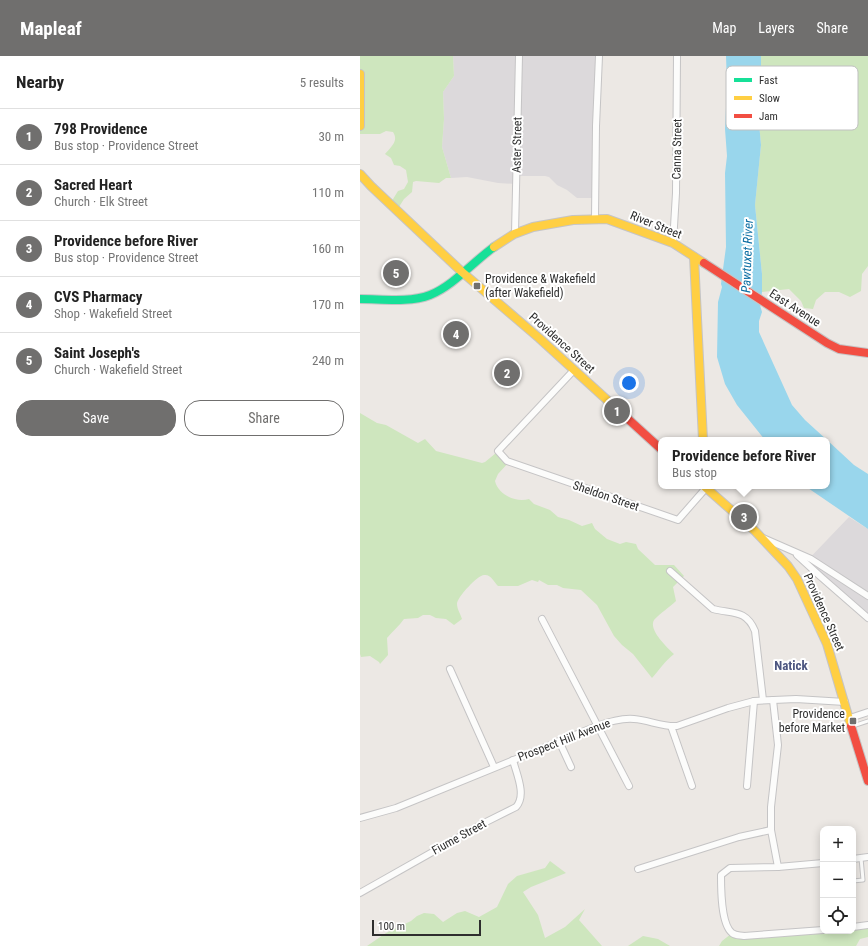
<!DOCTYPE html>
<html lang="en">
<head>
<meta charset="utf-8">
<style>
	:root { --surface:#fff; --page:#f6f6f6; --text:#222; --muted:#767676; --line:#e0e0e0; --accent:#706f6e }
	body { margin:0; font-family:"Roboto Condensed",sans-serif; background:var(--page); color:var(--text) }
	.controls { position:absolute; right:12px; bottom:12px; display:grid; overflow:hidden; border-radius:8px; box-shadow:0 2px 10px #0003 }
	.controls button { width:36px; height:36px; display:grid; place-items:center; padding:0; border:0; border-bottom:1px solid var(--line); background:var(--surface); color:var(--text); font:20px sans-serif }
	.scale { position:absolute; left:12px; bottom:10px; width:109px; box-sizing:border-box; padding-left:4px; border:2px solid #2e2e2e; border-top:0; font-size:11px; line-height:14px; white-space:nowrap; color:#2e2e2e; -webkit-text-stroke:3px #fff; paint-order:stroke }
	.you { position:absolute; left:269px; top:327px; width:14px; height:14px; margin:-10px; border:3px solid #fff; border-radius:50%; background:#1a73e8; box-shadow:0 0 0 6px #1a73e833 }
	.badge { display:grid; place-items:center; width:26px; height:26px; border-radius:50%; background:var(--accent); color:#fff; font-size:13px; font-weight:700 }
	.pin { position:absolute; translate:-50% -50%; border:2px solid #fff; box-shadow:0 1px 4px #0006 }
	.popup { position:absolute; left:298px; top:381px; width:172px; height:52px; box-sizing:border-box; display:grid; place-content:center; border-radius:8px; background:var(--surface); filter:drop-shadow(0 1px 3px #0005); font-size:13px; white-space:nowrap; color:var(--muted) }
	.popup b { font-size:15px; color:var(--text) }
	.popup::after { content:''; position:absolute; left:50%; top:100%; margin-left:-8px; border:8px solid transparent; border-top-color:var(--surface) }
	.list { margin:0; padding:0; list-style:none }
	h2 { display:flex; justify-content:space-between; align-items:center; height:52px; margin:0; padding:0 16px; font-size:17px }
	h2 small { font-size:13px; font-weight:400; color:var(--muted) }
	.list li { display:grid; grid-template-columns:26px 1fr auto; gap:12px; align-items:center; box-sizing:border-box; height:56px; padding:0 16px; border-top:1px solid var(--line) }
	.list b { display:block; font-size:15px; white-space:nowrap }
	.list p { margin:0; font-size:13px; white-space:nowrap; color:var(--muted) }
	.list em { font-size:13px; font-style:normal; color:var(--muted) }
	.actions { display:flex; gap:8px; padding:12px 16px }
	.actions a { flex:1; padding:9px 0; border:1px solid var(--accent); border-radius:16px; text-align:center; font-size:14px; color:var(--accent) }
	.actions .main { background:var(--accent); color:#fff }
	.icon { flex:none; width:22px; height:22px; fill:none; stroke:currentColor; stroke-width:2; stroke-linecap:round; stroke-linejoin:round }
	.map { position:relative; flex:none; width:508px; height:890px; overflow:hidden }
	header { display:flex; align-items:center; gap:24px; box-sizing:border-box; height:56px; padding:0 20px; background:var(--accent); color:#fff }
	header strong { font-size:19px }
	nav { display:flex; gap:22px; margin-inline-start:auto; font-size:14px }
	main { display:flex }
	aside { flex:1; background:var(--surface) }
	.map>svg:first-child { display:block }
</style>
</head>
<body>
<header>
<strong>Mapleaf</strong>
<nav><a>Map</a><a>Layers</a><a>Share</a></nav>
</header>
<main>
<aside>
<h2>Nearby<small>5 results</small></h2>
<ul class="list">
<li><span class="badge">1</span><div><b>798 Providence</b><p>Bus stop · Providence Street</p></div><em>30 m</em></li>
<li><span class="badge">2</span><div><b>Sacred Heart</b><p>Church · Elk Street</p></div><em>110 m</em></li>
<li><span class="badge">3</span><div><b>Providence before River</b><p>Bus stop · Providence Street</p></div><em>160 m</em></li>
<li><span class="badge">4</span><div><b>CVS Pharmacy</b><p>Shop · Wakefield Street</p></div><em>170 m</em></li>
<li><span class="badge">5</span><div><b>Saint Joseph's</b><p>Church · Wakefield Street</p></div><em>240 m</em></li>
</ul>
<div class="actions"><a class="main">Save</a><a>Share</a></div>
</aside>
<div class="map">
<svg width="508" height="890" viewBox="0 0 508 890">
	<rect width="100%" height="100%" fill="#ece8e4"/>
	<g fill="#dcd9db">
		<polygon points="93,0 238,0 235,142 217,142 207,134 197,129 189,121 185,120 158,120 156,128 138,127 107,121 91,122 82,91 84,63 83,36 94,20"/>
		<polygon points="489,461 508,473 508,562 462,522 443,509"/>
	</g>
	<g fill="#cee6be">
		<path d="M0,0H93L94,20L83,36L84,63L82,91L91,122H86L79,127L56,125L53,126L52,136L44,143L37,154L30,148L38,135L44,133L48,126L46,114L40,110L34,109L31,102L25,98C31,91 39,85 33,76L26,75L20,78H0Z"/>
		<polygon points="401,0 508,0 508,210 502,218 501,235 490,241 479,236 465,236 456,244 453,253 444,252 441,245 429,233 402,236 402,218 395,149 401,89 399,67 401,18"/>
		<path d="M0,357L17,367L26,369L58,387L65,383L76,395L122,407L125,406L136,397L149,406L138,418L135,425C138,438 155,447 169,443L174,448L190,454L198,461L209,464L222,470L232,467L235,473L247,483L260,488L266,486L276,488L278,493L295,509H314L324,520L313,531L316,545C310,551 300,557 294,564C288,574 308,592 314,598C305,605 300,613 292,622L273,598L262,589L254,580L237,549L221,534L203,532L197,529H188L179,524L178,526L172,524L158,530H138C134,526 131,518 124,519C118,519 97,541 97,548C97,553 101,559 102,563L94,569L86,563L76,562L70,559H63L58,562L44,563C39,570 33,575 27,582L28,599L20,608L19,606L10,600L1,601L0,598Z"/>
		<polygon points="190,805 206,817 171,831 163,836 178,859 185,882 205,871 225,853 219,864 242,890 7,890 26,877 51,865 57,860 64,857 74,858 83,866 97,857 105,855 119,861 137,851 148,828 157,820 185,812"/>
		<polygon points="508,869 508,881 500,883 496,890 359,890 362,885 371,878 493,875 493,871"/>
		<polygon points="283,880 298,883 310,890 268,890"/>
	</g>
	<g fill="#99d6ec">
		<polygon points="366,0 401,0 401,18 399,67 401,89 395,149 402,218 402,236 400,249 402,256 399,265 399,276 432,349 445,364 467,384 405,384 377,349 365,328 357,301 358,246 362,231 361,228 366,191 365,117 367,100 365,73 367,29"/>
		<polygon points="467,384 494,409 508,418 508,473 445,430 467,430"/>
	</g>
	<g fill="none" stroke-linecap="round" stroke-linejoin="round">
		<defs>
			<g id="lane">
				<polyline points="493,670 508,665"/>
				<polyline points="493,825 503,824 501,802"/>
			</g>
			<g id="street">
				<polyline points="235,162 236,70 239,0"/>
				<polyline points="155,177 159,0"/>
				<polyline points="313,187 316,137 317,0"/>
				<polyline points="214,314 138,395 147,405 318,464 346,432"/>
				<polyline points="403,482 451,503 508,540"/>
				<polyline points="437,499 461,521 508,562"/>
				<path d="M310,515L353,553C372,558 386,553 395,575L403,644"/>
				<polyline points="182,563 269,730"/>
				<polyline points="90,613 134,711"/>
				<polyline points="413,644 418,689 411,751 411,774 418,811"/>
				<polyline points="490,662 508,656"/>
				<polyline points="311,670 332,730"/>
				<polyline points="199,685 211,711"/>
				<polyline points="387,730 394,645"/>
				<path d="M0,762L36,752L237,670C249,666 261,662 274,663C289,664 302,671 317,670L368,652L394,645L436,643L485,646"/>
				<polyline points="493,803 508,801"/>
				<path d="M463,807L418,811L370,812L361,819C361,834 361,868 372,877C376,880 380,879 384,880L463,874"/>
				<polyline points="278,813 379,781 411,774"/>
				<path d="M0,837L122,768L156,751C167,739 156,717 153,704"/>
				<polyline points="493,871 508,869"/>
			</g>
			<path id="fast" d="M0,243C22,243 49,247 70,239C93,230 114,205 134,191"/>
			<g id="slow">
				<polyline points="0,18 0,70"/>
				<polyline points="0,118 11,130 102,216 179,282 257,353"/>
				<polyline points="134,191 154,178 173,171 213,164 247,163 313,187 344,207"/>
				<polyline points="334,201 343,384"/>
				<polyline points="344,430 395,475 428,510 437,523 467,588 491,670"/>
			</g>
			<g id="jam">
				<polyline points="344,207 467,287 479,293 508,297"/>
				<polyline points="257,353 301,393"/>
				<polyline points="491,670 508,725"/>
			</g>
		</defs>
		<use href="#lane" stroke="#c5c4c5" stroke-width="5"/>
		<use href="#street" stroke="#c5c4c5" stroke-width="8"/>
		<use href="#fast" stroke="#c5c4c5" stroke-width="10"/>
		<use href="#slow" stroke="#c5c4c5" stroke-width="10"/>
		<use href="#jam" stroke="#c5c4c5" stroke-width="10"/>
		<use href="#lane" stroke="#fcfcfb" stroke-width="3"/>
		<use href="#street" stroke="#fcfcfb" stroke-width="6"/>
		<use href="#fast" stroke="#16e098" stroke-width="8"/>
		<use href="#slow" stroke="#ffcf43" stroke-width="8"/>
		<use href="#jam" stroke="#f24e42" stroke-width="8"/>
	</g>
	<g fill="#706f6e" stroke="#fff" stroke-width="1.5">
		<rect x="113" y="226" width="8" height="8" rx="2"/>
		<rect x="489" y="661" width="8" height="8" rx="2"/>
	</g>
	<g text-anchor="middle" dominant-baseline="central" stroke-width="4" stroke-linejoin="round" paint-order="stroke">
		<g font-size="12" fill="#2e2e2e" stroke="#fff">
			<text transform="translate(157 89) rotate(-89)">Aster Street</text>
			<text transform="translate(317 93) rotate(-89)">Canna Street</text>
			<text transform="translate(296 169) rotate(22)">River Street</text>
			<text transform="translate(435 252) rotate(33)">East Avenue</text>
			<text transform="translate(202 287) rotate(42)">Providence Street</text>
			<text transform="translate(246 440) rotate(19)">Sheldon Street</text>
			<text transform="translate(464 556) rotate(66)">Providence Street</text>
			<text transform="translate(204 684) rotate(-21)">Prospect Hill Avenue</text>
			<text transform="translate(99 781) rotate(-29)">Fiume Street</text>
		</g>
		<g font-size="12" fill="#2e2e2e" stroke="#fff" text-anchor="start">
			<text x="125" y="223">Providence &amp; Wakefield<tspan x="125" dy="14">(after Wakefield)</tspan></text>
			<text x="485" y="658" text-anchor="end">Providence<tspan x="485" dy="14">before Market</tspan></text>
		</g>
		<g font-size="13" font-style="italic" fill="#0d6fa3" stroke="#fff">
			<text transform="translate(387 200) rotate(-88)">Pawtuxet River</text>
		</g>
		<g font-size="13" font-weight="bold" fill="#4d5680" stroke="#fff">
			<text x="431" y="609">Natick</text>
		</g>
	</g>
	<rect x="366" y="10" width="132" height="64" rx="6" fill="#fff" stroke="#c0c0c0" stroke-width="1"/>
	<rect x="374" y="22" width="18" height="4" fill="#16e098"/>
	<rect x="374" y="40" width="18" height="4" fill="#ffcf43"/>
	<rect x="374" y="58" width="18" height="4" fill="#f24e42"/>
	<g font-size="11" fill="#2e2e2e">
		<text x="399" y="28">Fast</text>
		<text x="399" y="46">Slow</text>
		<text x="399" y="64">Jam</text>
	</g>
</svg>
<div class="controls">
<button>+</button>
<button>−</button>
<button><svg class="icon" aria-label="locate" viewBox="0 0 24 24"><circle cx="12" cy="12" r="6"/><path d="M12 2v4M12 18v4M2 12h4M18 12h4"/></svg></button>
</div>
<div class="scale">100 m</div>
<div class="you"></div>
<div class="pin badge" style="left:257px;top:355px">1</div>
<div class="pin badge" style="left:147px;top:317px">2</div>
<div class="pin badge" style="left:384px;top:461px">3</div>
<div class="popup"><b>Providence before River</b>Bus stop</div>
<div class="pin badge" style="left:96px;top:278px">4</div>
<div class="pin badge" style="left:36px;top:217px">5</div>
</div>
</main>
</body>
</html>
